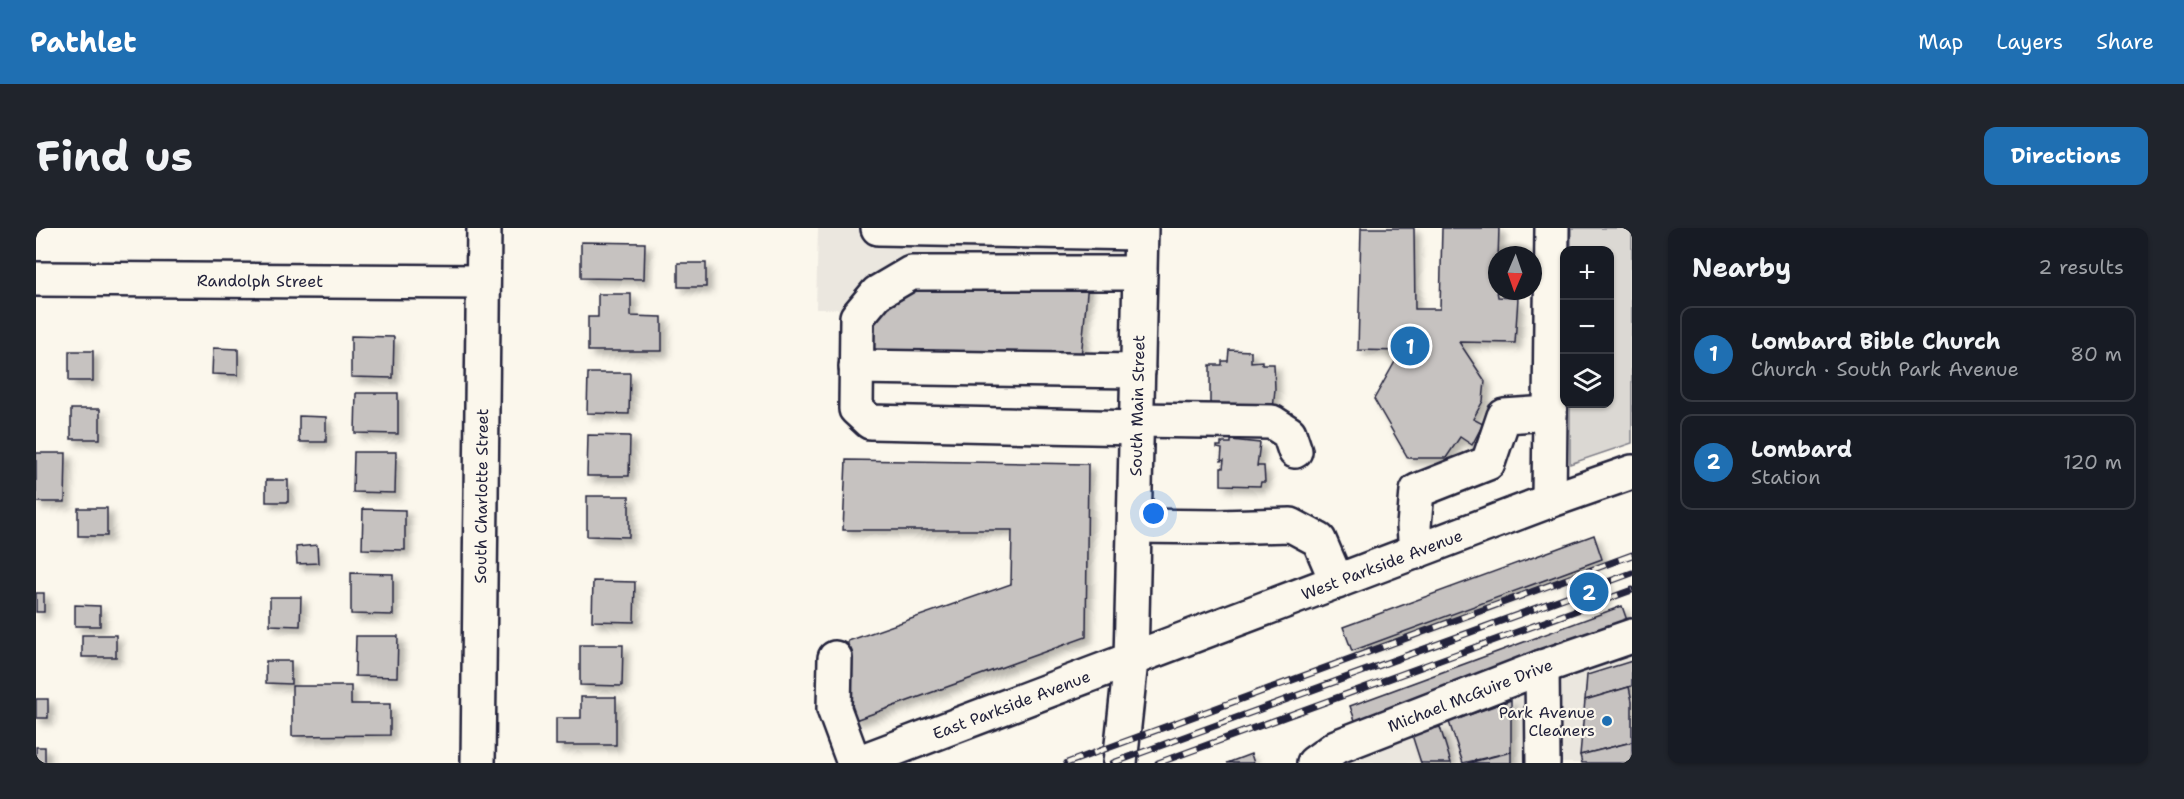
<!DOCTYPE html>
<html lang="en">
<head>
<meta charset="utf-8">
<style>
	:root { --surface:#171b24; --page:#20242c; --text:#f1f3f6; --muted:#9ea1a6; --line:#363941; --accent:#1f6fb2 }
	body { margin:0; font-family:"Shantell Sans",sans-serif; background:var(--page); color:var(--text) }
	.controls { position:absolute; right:18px; top:18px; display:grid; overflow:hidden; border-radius:12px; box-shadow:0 2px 4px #0004 }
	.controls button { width:54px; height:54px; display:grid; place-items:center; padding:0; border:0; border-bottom:2px solid var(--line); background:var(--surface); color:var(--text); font:30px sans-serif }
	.compass { position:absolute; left:1452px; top:18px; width:54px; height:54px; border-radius:50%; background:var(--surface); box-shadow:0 2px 4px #0004; rotate:182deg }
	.you { position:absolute; left:1118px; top:286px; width:21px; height:21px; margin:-15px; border:4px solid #fff; border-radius:50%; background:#1a73e8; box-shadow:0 0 0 9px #1a73e833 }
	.badge { display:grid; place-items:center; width:39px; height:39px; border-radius:50%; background:var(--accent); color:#fff; font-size:20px; font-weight:700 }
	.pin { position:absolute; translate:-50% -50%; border:3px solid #fff; box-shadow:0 2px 6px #0006 }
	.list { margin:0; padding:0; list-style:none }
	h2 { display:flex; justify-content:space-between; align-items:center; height:78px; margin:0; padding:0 24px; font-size:26px }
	h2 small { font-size:20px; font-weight:400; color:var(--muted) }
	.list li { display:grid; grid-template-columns:39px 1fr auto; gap:18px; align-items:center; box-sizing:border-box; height:96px; margin:0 12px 12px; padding:0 12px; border:2px solid var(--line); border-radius:12px }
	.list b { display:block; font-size:22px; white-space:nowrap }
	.list p { margin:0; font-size:20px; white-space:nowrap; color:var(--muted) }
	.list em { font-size:20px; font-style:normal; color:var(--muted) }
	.icon { flex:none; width:33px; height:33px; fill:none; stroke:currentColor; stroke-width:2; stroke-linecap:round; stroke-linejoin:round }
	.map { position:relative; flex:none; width:1596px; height:535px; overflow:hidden; border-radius:12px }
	header { display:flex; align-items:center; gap:36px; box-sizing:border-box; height:84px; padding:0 30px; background:var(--accent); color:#fff }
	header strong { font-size:28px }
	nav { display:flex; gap:33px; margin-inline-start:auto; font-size:21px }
	.intro { display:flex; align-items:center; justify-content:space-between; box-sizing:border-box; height:144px; padding:0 36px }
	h1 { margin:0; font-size:42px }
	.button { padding:15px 27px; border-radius:12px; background:var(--accent); color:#fff; font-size:21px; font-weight:700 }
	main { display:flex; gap:36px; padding:0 36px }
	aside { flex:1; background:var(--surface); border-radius:12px; box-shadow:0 2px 4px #0004 }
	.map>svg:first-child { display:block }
</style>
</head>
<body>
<header>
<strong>Pathlet</strong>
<nav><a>Map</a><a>Layers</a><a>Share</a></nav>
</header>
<div class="intro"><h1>Find us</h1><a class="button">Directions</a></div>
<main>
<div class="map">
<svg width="1596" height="535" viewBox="0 0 1596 535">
	<defs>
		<filter id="shadow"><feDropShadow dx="5.5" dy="5.5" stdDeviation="3" flood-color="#0004"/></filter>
	</defs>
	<rect width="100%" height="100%" fill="#fbf7ec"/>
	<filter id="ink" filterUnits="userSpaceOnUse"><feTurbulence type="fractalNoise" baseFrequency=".0167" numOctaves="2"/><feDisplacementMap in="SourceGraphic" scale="12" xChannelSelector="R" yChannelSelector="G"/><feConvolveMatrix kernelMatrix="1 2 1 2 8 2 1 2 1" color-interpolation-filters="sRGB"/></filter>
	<g filter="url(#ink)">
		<g fill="#ebe7df">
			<polygon points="782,0 1088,0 1087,31 1073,28 1004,33 885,80 780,81"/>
			<polygon points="1596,398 1596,535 1261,535 1267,522"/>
		</g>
		<polygon fill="#dbd8d3" stroke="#7e7d87" stroke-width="1.5" points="1535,0 1596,0 1596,215 1534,236 1534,176 1574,176 1574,22 1535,22"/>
		<g fill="#c6c2c0" stroke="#22223b" stroke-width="1.5" filter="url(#shadow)">
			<polygon points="1325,0 1378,0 1379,81 1404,81 1406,0 1463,0 1461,63 1462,69 1482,70 1479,115 1423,114 1449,153 1447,173 1437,191 1447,196 1436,217 1424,209 1410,230 1372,230 1338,171 1365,123 1322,122"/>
			<polygon points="545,14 609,15 608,51 545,50"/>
			<rect x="642" y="35" width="28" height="24"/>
			<polygon points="1052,54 1045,130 835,129 835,91 858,67 898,56"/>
			<polygon points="562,66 595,66 595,88 626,89 626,123 552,123 552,89 562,89"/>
			<polygon points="315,108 358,109 357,150 315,149"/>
			<polygon points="177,120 202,121 202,147 176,146"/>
			<polygon points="1193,122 1215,123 1215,134 1226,133 1226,136 1238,136 1239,161 1237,182 1174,181 1174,137 1186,137 1186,133 1192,133"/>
			<rect x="33" y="123" width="24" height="30"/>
			<polygon points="552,145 594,145 593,186 551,185"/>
			<polygon points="320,165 362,165 362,206 319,205"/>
			<rect x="35" y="181" width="29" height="30"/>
			<polygon points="263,188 290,189 290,214 263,214"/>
			<polygon points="552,207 594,208 593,248 551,248"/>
			<polygon points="1195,212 1224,215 1221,238 1228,238 1229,254 1225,254 1224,258 1185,257 1185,240 1187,240 1188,232 1185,233 1186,221 1181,220 1181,218 1185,218 1185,215 1195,215"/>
			<polygon points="318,224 360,224 359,265 317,264"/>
			<polygon points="0,225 30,225 29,274 0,274"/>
			<polygon points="810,232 1052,236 1050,409 819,492 811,478 812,413 975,356 976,302 807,302"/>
			<rect x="230" y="252" width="22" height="22"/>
			<polygon points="551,268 593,268 593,309 551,308"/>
			<rect x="42" y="280" width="29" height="28"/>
			<polygon points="327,281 369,282 369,322 326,321"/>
			<polygon points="1558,307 1566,331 1316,423 1307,399"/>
			<polygon points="281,317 282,335 261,336 260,319"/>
			<polygon points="315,345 357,346 357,387 315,386"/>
			<polygon points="557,353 599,354 598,394 556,393"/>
			<rect x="0" y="365" width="8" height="19"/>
			<polygon points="234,369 265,369 264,398 234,397"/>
			<polygon points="39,377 64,378 64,398 39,398"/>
			<polygon points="1586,378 1594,401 1322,501 1314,478"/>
			<rect x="46" y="407" width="34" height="22"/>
			<polygon points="320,408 362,408 361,449 319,448"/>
			<polygon points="544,417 587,417 586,458 544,457"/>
			<polygon points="230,433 255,433 255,456 230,455"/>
			<polygon points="1596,433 1596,458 1549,472 1551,447"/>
			<polygon points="256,458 315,458 315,476 354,476 354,507 256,508"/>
			<polygon points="1593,459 1596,473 1596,514 1544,527 1549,472"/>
			<polygon points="545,469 580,469 580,517 520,517 520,490 545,490"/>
			<rect x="0" y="471" width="12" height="19"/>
			<polygon points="1475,472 1475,524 1427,535 1413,494"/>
			<polygon points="1404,499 1415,535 1385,535 1376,507"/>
			<polygon points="1596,514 1596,535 1546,535 1544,527"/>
			<rect x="0" y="519" width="9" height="16"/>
			<polygon points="1475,524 1475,535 1432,535"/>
			<polygon points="1215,526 1218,535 1191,535"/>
		</g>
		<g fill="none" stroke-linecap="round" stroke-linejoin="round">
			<defs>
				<g id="minor">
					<polyline points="842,0 1104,5"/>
					<path id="s1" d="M0,51L447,54"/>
					<polyline points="820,139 1102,143"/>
					<polyline points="1101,192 1236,194 1253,205 1259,223"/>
					<polyline points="1101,200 834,194 820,181 821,89 841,65 875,45 1104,45"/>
					<polyline points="1513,273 1516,0"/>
					<polyline points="1099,298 1183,299 1255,297 1283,312 1301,354"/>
					<polyline points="1380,324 1378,298 1381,263 1452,235 1468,188 1514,185"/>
					<polyline points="799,430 798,481 818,535"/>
					<polyline points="1506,439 1507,535"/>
					<path id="s2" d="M442,535L448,0"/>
					<path id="s3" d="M821,535L1513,273L1596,244"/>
					<path id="s4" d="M1278,535L1300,519L1506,439L1596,408"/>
				</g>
				<g id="major">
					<path id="s5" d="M1084,535L1095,433L1105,0"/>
				</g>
			</defs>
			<use href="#minor" stroke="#22223b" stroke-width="38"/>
			<use href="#major" stroke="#22223b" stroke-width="38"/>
			<use href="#minor" stroke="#fbf7ec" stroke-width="33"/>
			<use href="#major" stroke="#fbf7ec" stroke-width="33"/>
			<defs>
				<g id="rail">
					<polyline points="1031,535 1596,327"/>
					<polyline points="1077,535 1596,345"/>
					<polyline points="1122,535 1596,362"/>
				</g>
			</defs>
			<use href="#rail" stroke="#22223b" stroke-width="7"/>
			<use href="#rail" stroke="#fbf7ec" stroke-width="4.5" stroke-dasharray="14" stroke-linecap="butt"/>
		</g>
	</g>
	<circle fill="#1f6fb2" stroke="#fbf7ec" stroke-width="2" cx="1571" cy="493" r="6"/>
	<g text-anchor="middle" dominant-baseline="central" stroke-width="4.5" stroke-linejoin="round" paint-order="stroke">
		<g font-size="16" fill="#22223b" stroke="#fbf7ec">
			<text stroke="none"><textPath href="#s1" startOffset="224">Randolph Street</textPath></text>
			<text stroke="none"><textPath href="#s5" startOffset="358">South Main Street</textPath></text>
			<text stroke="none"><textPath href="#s2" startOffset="267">South Charlotte Street</textPath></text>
			<text stroke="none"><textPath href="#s3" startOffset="561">West Parkside Avenue</textPath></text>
			<text stroke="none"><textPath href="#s4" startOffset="171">Michael McGuire Drive</textPath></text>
			<text stroke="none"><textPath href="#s3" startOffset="165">East Parkside Avenue</textPath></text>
		</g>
		<g font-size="16" fill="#22223b" stroke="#fbf7ec" text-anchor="end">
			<text x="1559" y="484">Park Avenue<tspan x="1559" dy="18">Cleaners</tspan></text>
		</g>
	</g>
</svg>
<div class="controls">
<button>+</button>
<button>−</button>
<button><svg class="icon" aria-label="layers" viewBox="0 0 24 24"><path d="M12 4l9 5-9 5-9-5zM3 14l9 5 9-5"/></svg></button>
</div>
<svg class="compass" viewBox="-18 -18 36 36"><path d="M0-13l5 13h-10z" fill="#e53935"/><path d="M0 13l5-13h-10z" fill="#9ea1a6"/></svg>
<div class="you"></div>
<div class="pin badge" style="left:1374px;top:118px">1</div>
<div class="pin badge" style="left:1553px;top:364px">2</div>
</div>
<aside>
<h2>Nearby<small>2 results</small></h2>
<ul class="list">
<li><span class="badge">1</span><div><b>Lombard Bible Church</b><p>Church · South Park Avenue</p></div><em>80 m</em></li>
<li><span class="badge">2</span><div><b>Lombard</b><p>Station</p></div><em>120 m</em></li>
</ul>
</aside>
</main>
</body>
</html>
